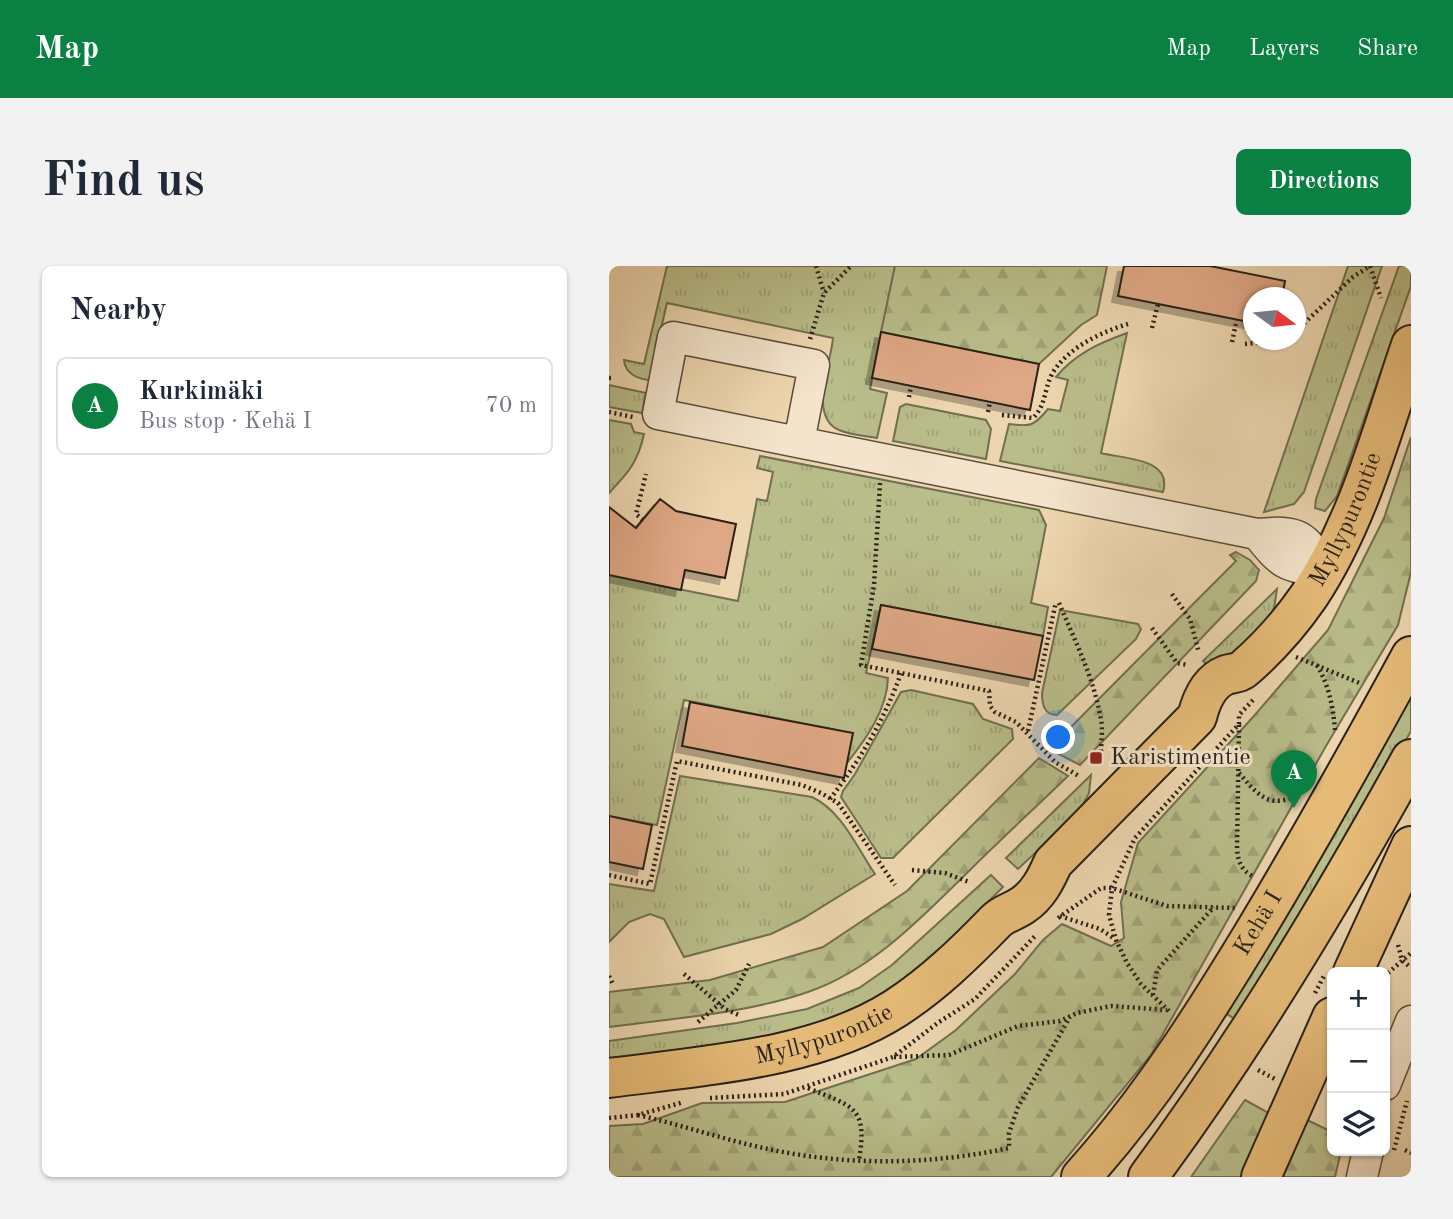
<!DOCTYPE html>
<html lang="en">
<head>
<meta charset="utf-8">
<style>
	:root { --surface:#fff; --page:#f2f2f3; --text:#1f2937; --muted:#747a83; --line:#e0e1e3; --accent:#0b8043 }
	body { margin:0; font-family:"Old Standard TT",serif; background:var(--page); color:var(--text) }
	.controls { position:absolute; right:21px; bottom:21px; display:grid; overflow:hidden; border-radius:10px; box-shadow:0 2px 5px #0004 }
	.controls button { width:63px; height:63px; display:grid; place-items:center; padding:0; border:0; border-bottom:2px solid var(--line); background:var(--surface); color:var(--text); font:35px sans-serif }
	.compass { position:absolute; left:634px; top:21px; width:63px; height:63px; border-radius:50%; background:var(--surface); box-shadow:0 2px 5px #0004; rotate:105deg }
	.you { position:absolute; left:450px; top:472px; width:24px; height:24px; margin:-18px; border:5px solid #fff; border-radius:50%; background:#1a73e8; box-shadow:0 0 0 10px #1a73e833 }
	.badge { display:grid; place-items:center; width:46px; height:46px; border-radius:50%; background:var(--accent); color:#fff; font-size:23px; font-weight:700 }
	.pin { position:absolute; translate:-50% -58px; filter:drop-shadow(0 2px 4px #0008) }
	.pin::after { content:''; position:absolute; top:37px; width:24px; height:21px; background:inherit; clip-path:polygon(0 0,100% 0,50% 100%) }
	.list { margin:0; padding:0; list-style:none }
	h2 { display:flex; justify-content:space-between; align-items:center; height:91px; margin:0; padding:0 28px; font-size:30px }
	h2 small { font-size:23px; font-weight:400; color:var(--muted) }
	.list li { display:grid; grid-template-columns:46px 1fr auto; gap:21px; align-items:center; box-sizing:border-box; height:98px; margin:0 14px 14px; padding:0 14px; border:2px solid var(--line); border-radius:10px }
	.list b { display:block; font-size:26px; white-space:nowrap }
	.list p { margin:0; font-size:23px; white-space:nowrap; color:var(--muted) }
	.list em { font-size:23px; font-style:normal; color:var(--muted) }
	.icon { flex:none; width:38px; height:38px; fill:none; stroke:currentColor; stroke-width:2; stroke-linecap:round; stroke-linejoin:round }
	.map { position:relative; flex:none; width:802px; height:911px; overflow:hidden; border-radius:10px }
	header { display:flex; align-items:center; gap:42px; box-sizing:border-box; height:98px; padding:0 35px; background:var(--accent); color:#fff }
	header strong { font-size:33px }
	nav { display:flex; gap:38px; margin-inline-start:auto; font-size:24px }
	.intro { display:flex; align-items:center; justify-content:space-between; box-sizing:border-box; height:168px; padding:0 42px }
	h1 { margin:0; font-size:49px }
	.button { padding:18px 32px; border-radius:10px; background:var(--accent); color:#fff; font-size:24px; font-weight:700 }
	main { display:flex; gap:42px; padding:0 42px }
	aside { flex:1; background:var(--surface); border-radius:10px; box-shadow:0 2px 5px #0004 }
	.map>svg:first-child { display:block }
</style>
</head>
<body>
<header>
<strong>Map</strong>
<nav><a>Map</a><a>Layers</a><a>Share</a></nav>
</header>
<div class="intro"><h1>Find us</h1><a class="button">Directions</a></div>
<main>
<aside>
<h2>Nearby<small></small></h2>
<ul class="list">
<li><span class="badge">A</span><div><b>Kurkimäki</b><p>Bus stop · Kehä I</p></div><em>70 m</em></li>
</ul>
</aside>
<div class="map">
<svg width="802" height="911" viewBox="0 0 802 911">
	<defs>
		<pattern id="grass-tufts" width="24" height="20" patternUnits="userSpaceOnUse" patternTransform="scale(1.75)"><rect width="24" height="20" fill="#b9bd8a"/><path d="M3 7l-1-3M5 7V3M7 7l1-3M15 17l-1-3M17 17v-4M19 17l1-3" fill="none" stroke="#9fa276"/></pattern>
		<pattern id="forest-firs" width="22" height="20" patternUnits="userSpaceOnUse" patternTransform="scale(1.75)"><rect width="22" height="20" fill="#b9bd8a"/><path d="M5 1l3.5 6h-7zM16 11l3.5 6h-7z" fill="#9fa276"/></pattern>
		<filter id="shadow"><feDropShadow dx="-6" dy="6" stdDeviation="0" flood-color="#0004"/></filter>
	</defs>
	<rect width="100%" height="100%" fill="#edd6af"/>
	<filter id="stains"><feTurbulence type="fractalNoise" baseFrequency=".00286" numOctaves="4"/><feColorMatrix values="0 0 0 0 .2 0 0 0 0 .09 0 0 0 0 .02 0 0 0 .5 -.17"/></filter>
	<radialGradient id="worn" r=".72"><stop offset=".6" stop-color="#630" stop-opacity="0"/><stop offset="1" stop-color="#630" stop-opacity=".3"/></radialGradient>
	<g fill="url(#grass-tufts)" stroke="#726f51" stroke-width="2">
		<path d="M58,0H286L261,123L278,127L268,172C257,170 241,169 230,164C199,151 222,97 224,72L58,37L40,114C28,113 16,107 15,94L35,98Z"/>
		<polygon points="739,0 773,0 695,226 685,238 655,246"/>
		<polygon points="790,0 802,0 802,20 728,230 716,245 706,242 707,233"/>
		<path d="M518,67L492,187C515,193 564,192 554,226L391,195L400,158C422,161 425,160 439,143L451,145L459,114L447,111C466,88 490,77 518,67Z"/>
		<polygon points="0,119 37,127 33,147 0,141"/>
		<polygon points="297,138 377,154 382,163 377,193 284,175 291,141"/>
		<path d="M0,154L22,158L25,166L35,168C29,196 19,207 0,227Z"/>
		<path d="M151,190L430,244L437,259L422,337L439,341L434,370L272,339L257,407L279,412C278,444 257,473 238,497L243,467L75,434L48,559L0,550V309L129,335L148,233L158,235L164,206L148,202Z"/>
		<polygon points="668,323 664,349 606,408 594,395"/>
		<path d="M451,344L529,358L532,363L527,373L448,449C435,449 433,438 433,427Z"/>
		<polygon points="302,424 364,438 374,453 403,463 404,473 284,592 272,592 232,531 234,525 246,508 292,426"/>
		<polygon points="802,424 802,465 700,644 627,754 618,748 726,563"/>
		<polygon points="482,509 480,527 471,545 409,603 397,592"/>
		<path d="M71,510L203,531C233,545 248,582 266,608L193,653L162,668L75,691L55,653L41,648L20,656L0,676V618L45,625Z"/>
		<path d="M382,609L394,621C355,659 316,703 269,731C198,774 82,785 0,800V775L128,757L198,743L250,722L283,699Z"/>
	</g>
	<g fill="url(#forest-firs)" stroke="#726f51" stroke-width="2">
		<polygon points="286,0 498,0 488,49 472,59 430,98 272,66"/>
		<polygon points="802,171 802,306 789,359 717,480 542,789 442,911 0,911 0,860 34,858 93,837 176,836 307,793 347,764 406,708 434,674 453,658 502,680 515,672 512,636 529,577 645,450 719,364 775,252"/>
		<polygon points="627,286 641,294 650,304 647,315 471,499 440,483 627,295 621,289"/>
		<path d="M430,492L459,510C427,541 394,571 363,602C314,650 265,703 199,726C135,748 66,752 0,761V726L101,714L214,681L298,625Z"/>
		<polygon points="636,834 665,850 639,911 582,911"/>
		<polygon points="696,853 723,866 723,885 732,885 726,911 671,911"/>
	</g>
	<g fill="#dea785" stroke="#2a2118" stroke-width="2" filter="url(#shadow)">
		<polygon points="515,0 601,0 676,15 673,32 645,32 645,57 509,30"/>
		<polygon points="272,66 430,98 421,144 263,112"/>
		<polygon points="51,233 67,245 127,258 116,312 76,304 72,324 0,309 0,241 27,262"/>
		<polygon points="272,339 434,370 425,414 263,383"/>
		<polygon points="81,436 244,467 235,512 73,480"/>
		<polygon points="0,550 43,559 34,603 0,596"/>
	</g>
	<g fill="none" stroke-linecap="round" stroke-linejoin="round">
		<defs>
			<g id="minor">
				<path d="M190,176L205,99L64,71L49,148L648,268C690,264 696,268 716,304"/>
				<path d="M648,268C673,299 676,302 716,304"/>
				<polyline points="776,819 802,755"/>
				<polyline points="753,911 759,885"/>
			</g>
			<g id="major">
				<path id="s1" d="M0,812C91,800 208,793 287,742C324,718 356,687 387,655C395,647 404,646 414,639C429,629 437,613 444,597L588,451C592,435 599,416 617,409C624,407 631,407 636,402C660,381 682,356 700,330C750,255 773,164 802,79"/>
			</g>
			<g id="highway">
				<polyline points="744,706 802,580"/>
				<path id="s2" d="M472,911C540,836 595,749 647,663C701,573 752,482 802,390"/>
				<path d="M539,911C638,777 721,639 802,493"/>
				<polyline points="652,911 723,751"/>
			</g>
		</defs>
		<use href="#minor" stroke="#5b4e3e" stroke-width="33"/>
		<use href="#major" stroke="#2a2118" stroke-width="42"/>
		<use href="#highway" stroke="#2a2118" stroke-width="42"/>
		<g stroke="#2a2118" stroke-width="4.5" stroke-dasharray="2 3.5" stroke-linecap="butt">
			<polyline points="207,0 215,27"/>
			<polyline points="543,62 549,38"/>
			<polyline points="687,65 744,11 761,0 772,32"/>
			<polyline points="201,73 215,27 242,0"/>
			<polyline points="623,76 628,53"/>
			<polyline points="636,78 672,74"/>
			<polyline points="0,112 3,112"/>
			<polyline points="300,131 302,120"/>
			<polyline points="0,146 24,151"/>
			<polyline points="379,146 381,136"/>
			<path d="M393,149L424,152C437,139 435,124 443,108C458,82 492,66 519,58"/>
			<polyline points="271,217 265,319 252,399 380,425 381,440 386,446 407,456 446,496 470,510"/>
			<polyline points="34,254 27,248 37,208"/>
			<polyline points="563,328 581,353 590,387"/>
			<path d="M450,337C466,375 485,412 492,454C494,464 492,476 492,486"/>
			<polyline points="543,362 568,397 579,399"/>
			<polyline points="687,391 753,418"/>
			<path d="M708,399C720,420 724,440 726,464"/>
			<path d="M630,459L628,582C629,596 632,604 645,611"/>
			<polyline points="419,465 447,336"/>
			<path d="M630,507C645,524 657,542 682,532L688,534"/>
			<path d="M221,533C251,494 276,453 292,407"/>
			<polyline points="303,604 336,607 360,616"/>
			<polyline points="0,609 41,618 68,495 193,519 212,527 229,537 286,619"/>
			<polyline points="451,650 491,663 506,673"/>
			<polyline points="449,652 492,622 503,622 558,640 627,642"/>
			<polyline points="789,679 793,694 801,701"/>
			<polyline points="779,707 802,687"/>
			<polyline points="75,708 116,743 132,750"/>
			<polyline points="0,710 4,718"/>
			<polyline points="706,727 715,710"/>
			<polyline points="544,729 548,704 605,641"/>
			<polyline points="560,745 532,718 518,697 507,674 500,649 503,622 526,572 630,458 630,449 645,433"/>
			<polyline points="89,756 127,724 140,698"/>
			<polyline points="285,791 340,789 409,760 451,755 468,747 502,740 558,744"/>
			<polyline points="649,804 666,813"/>
			<path d="M199,822C244,841 259,840 250,894"/>
			<polyline points="101,832 175,828 284,791 330,756 366,733 428,668"/>
			<polyline points="720,843 723,834"/>
			<path d="M29,849C73,859 116,874 159,883C238,900 321,899 400,882V867L409,841L461,751"/>
			<polyline points="0,852 29,849 75,836"/>
			<polyline points="785,884 798,835"/>
			<polyline points="796,884 802,887"/>
		</g>
		<use href="#minor" stroke="#f3e4cb" stroke-width="30"/>
		<use href="#major" stroke="#e6bb78" stroke-width="38"/>
		<use href="#highway" stroke="#e6bb78" stroke-width="38"/>
	</g>
	<rect fill="#8f2418" stroke="#f3e4cb" stroke-width="2.5" x="480" y="485" width="14" height="14" rx="3.5"/>
	<g text-anchor="middle" dominant-baseline="central" stroke-width="6" stroke-linejoin="round" paint-order="stroke">
		<g font-size="24" fill="#2a2118" stroke="#f3e4cb">
			<text stroke="none"><textPath href="#s1" startOffset="975">Myllypurontie</textPath></text>
			<text stroke="none"><textPath href="#s2" startOffset="310">Kehä I</textPath></text>
			<text stroke="none"><textPath href="#s1" startOffset="220">Myllypurontie</textPath></text>
		</g>
		<g font-size="24" fill="#2a2118" stroke="#f3e4cb" text-anchor="start">
			<text x="501" y="492">Karistimentie</text>
		</g>
	</g>
	<rect width="100%" height="100%" filter="url(#stains)"/>
	<rect width="100%" height="100%" fill="url(#worn)"/>
</svg>
<div class="controls">
<button>+</button>
<button>−</button>
<button><svg class="icon" aria-label="layers" viewBox="0 0 24 24"><path d="M12 4l9 5-9 5-9-5zM3 14l9 5 9-5"/></svg></button>
</div>
<svg class="compass" viewBox="-18 -18 36 36"><path d="M0-13l5 13h-10z" fill="#e53935"/><path d="M0 13l5-13h-10z" fill="#747a83"/></svg>
<div class="you"></div>
<div class="pin badge" style="left:685px;top:542px">A</div>
</div>
</main>
</body>
</html>
